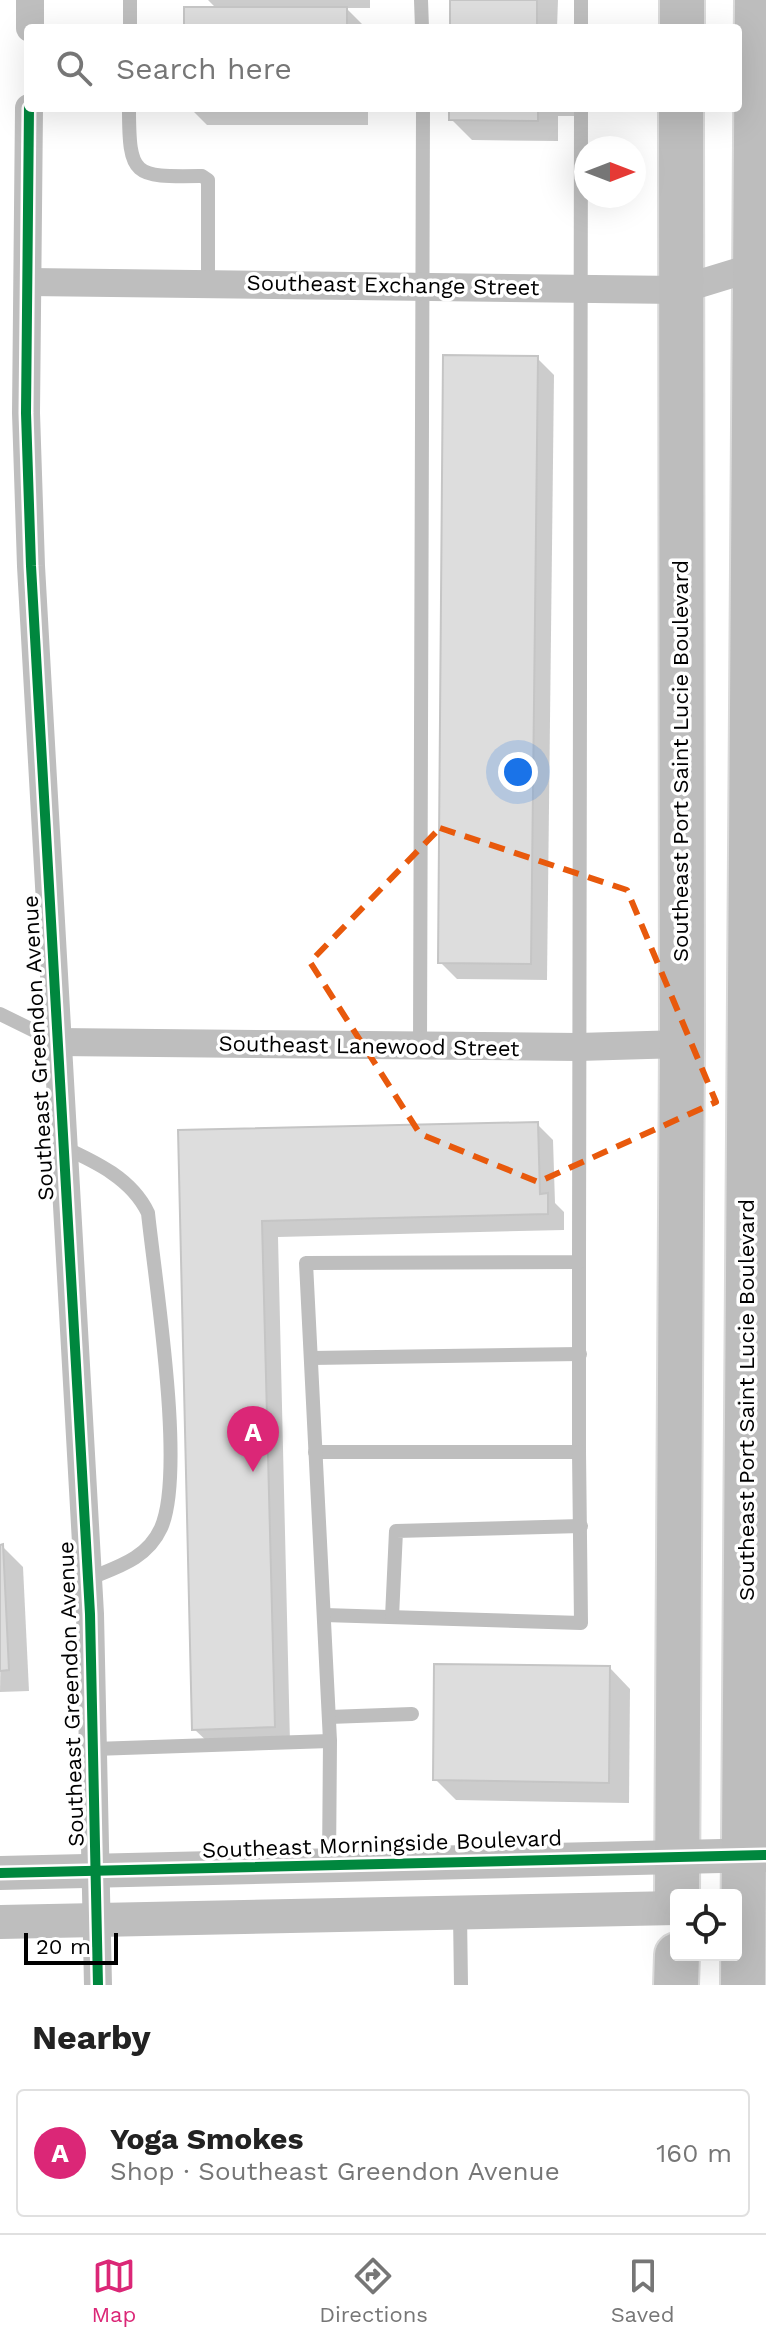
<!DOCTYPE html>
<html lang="en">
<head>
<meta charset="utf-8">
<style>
	:root { --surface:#fff; --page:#f6f6f6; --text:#222; --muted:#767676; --line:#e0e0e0; --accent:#db2777 }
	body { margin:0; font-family:"Work Sans",sans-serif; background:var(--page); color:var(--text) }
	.controls { position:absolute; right:24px; bottom:24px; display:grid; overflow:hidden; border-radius:8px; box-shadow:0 8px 32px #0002 }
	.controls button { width:72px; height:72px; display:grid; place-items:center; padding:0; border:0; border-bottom:2px solid var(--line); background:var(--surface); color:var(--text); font:40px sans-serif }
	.compass { position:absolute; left:574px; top:136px; width:72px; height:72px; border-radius:50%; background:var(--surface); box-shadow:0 8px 32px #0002; rotate:90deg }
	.scale { position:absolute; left:24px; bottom:20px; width:94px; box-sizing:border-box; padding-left:8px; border:4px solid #000; border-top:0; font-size:22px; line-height:28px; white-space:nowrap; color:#000; -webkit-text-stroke:6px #fff; paint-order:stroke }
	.you { position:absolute; left:518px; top:772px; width:28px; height:28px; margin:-20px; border:6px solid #fff; border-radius:50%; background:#1a73e8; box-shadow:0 0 0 12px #1a73e833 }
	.badge { display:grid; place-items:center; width:52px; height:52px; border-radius:50%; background:var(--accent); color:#fff; font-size:26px; font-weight:700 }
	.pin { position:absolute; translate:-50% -66px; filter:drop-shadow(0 2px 4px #0008) }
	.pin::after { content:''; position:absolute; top:42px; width:28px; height:24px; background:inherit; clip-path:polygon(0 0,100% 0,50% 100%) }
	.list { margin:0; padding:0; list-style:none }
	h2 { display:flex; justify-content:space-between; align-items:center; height:104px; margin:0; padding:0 32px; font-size:34px }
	h2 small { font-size:26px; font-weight:400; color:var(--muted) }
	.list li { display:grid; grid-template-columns:52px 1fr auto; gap:24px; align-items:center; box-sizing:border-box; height:128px; margin:0 16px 16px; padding:0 16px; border:2px solid var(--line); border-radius:8px }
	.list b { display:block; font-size:30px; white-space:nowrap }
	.list p { margin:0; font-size:26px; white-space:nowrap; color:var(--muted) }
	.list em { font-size:26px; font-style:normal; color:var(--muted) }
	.icon { flex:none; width:44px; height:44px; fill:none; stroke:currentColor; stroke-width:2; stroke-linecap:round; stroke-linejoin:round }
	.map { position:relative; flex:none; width:766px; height:1985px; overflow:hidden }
	.search { position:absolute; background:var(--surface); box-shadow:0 8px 32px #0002; left:24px; right:24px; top:24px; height:88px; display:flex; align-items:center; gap:20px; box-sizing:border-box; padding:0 28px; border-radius:8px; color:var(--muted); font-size:30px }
	.sheet { height:248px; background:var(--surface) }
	nav { display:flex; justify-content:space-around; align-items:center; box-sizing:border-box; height:112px; border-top:2px solid var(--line); background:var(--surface); font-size:22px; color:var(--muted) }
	nav a { display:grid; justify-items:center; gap:4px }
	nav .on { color:var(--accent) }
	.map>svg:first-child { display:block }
</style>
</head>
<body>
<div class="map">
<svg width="766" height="1985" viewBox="0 0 766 1985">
	<rect width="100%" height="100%" fill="#fff"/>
	<g fill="#0003">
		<polygon points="208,0 370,0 370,8 346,8 366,28 186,28 217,9"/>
		<polygon points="452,0 558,0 557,28 452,28"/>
		<polygon points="190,108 368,108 368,125 207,125"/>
		<polygon points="451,108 583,108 583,116 558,116 558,141 472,140 451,119"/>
		<polygon points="537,358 554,375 547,980 457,979 440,962"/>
		<polygon points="537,1124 553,1140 555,1203 564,1212 564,1230 278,1237 290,1743 211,1745 194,1729 180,1132"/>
		<polygon points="2,1546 23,1567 29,1691 0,1692"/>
		<polygon points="610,1668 630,1689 629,1803 456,1800 435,1779"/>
	</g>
	<g fill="#ddd" stroke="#c5c5c5" stroke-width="2">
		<rect x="450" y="0" width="87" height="28"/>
		<rect x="184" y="7" width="163" height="21"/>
		<polygon points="449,108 538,108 538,121 449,120"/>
		<polygon points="443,355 538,356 531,964 438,963"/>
		<polygon points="538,1122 540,1194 548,1193 548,1214 262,1221 275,1727 192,1730 178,1130"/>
		<polygon points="3,1544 9,1670 0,1671 0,1545"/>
		<polygon points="434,1664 610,1666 609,1783 433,1780"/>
	</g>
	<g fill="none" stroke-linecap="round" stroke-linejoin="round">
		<defs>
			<g id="primary">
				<polyline points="682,28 682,0"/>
				<polyline points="677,1895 682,1044 681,108"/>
				<polyline points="676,1985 677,1955"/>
				<polyline points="743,1985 757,0"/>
			</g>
		</defs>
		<use href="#primary" stroke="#dbdbdb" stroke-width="48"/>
		<g stroke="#bebebe" stroke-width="14">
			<polyline points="421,0 422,28"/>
			<polyline points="581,0 581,28"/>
			<polyline points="130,28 130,0"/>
			<path d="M129,108C129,178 134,177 202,176L208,180V283"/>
			<polyline points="0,1014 57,1042"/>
			<polyline points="420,1046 423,108"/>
			<path d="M63,1147C96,1162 132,1179 148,1213C155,1281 186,1472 161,1528C147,1559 117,1567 88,1579"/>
			<polyline points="311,1358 580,1354"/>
			<polyline points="315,1452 579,1452 579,1262"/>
			<polyline points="324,1615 581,1623 579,1452"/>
			<polyline points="392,1617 396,1531 581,1526"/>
			<polyline points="329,1717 412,1714"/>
			<polyline points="330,1741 306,1263 579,1262 581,108"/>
			<polyline points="94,1749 330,1741 329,1865"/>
			<polyline points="460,1914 461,1985"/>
		</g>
		<g stroke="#bebebe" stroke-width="28">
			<polyline points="30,28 30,0"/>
			<polyline points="29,108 26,413 31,566 90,1614 98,1985"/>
			<polyline points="29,282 679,290 754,267"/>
			<polyline points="57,1042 578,1047 682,1044"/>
		</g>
		<g stroke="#bebebe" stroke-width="34">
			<polyline points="0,1873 766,1855"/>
			<polyline points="0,1922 676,1908"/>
		</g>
		<use href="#primary" stroke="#bdbdbd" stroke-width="44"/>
		<defs>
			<g id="cycleway">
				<polyline points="29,108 26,413 31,566 90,1614 98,1985"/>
				<polyline points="0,1873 766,1855"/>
			</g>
		</defs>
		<use href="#cycleway" stroke="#fff" stroke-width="15"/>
		<use href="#cycleway" stroke="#00873e" stroke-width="10"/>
	</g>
	<path fill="none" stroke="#e8590c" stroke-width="6" stroke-dasharray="16 10" stroke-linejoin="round" d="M440,828L627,890L716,1102L538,1182L420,1134L310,962Z"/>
	<g text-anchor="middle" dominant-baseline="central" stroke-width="7" stroke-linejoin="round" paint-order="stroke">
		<g font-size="22" fill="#000" stroke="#fff">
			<text transform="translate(393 285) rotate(1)">Southeast Exchange Street</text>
			<text transform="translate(680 761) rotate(-90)">Southeast Port Saint Lucie Boulevard</text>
			<text transform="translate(369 1046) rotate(1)">Southeast Lanewood Street</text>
			<text transform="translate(38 1048) rotate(-93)">Southeast Greendon Avenue</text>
			<text transform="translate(746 1400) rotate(-90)">Southeast Port Saint Lucie Boulevard</text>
			<text transform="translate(71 1694) rotate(-92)">Southeast Greendon Avenue</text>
			<text transform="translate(382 1844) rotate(-2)">Southeast Morningside Boulevard</text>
		</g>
	</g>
</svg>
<div class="controls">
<button><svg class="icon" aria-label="locate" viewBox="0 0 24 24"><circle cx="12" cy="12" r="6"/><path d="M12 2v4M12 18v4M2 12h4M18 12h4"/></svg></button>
</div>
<svg class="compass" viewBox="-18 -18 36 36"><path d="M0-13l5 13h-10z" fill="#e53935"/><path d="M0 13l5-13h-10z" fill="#767676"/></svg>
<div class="scale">20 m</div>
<div class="you"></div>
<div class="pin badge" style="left:253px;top:1472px">A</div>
<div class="search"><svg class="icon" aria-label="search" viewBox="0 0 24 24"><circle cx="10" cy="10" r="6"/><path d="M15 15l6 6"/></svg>Search here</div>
</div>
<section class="sheet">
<h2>Nearby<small></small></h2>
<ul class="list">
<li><span class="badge">A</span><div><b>Yoga Smokes</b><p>Shop · Southeast Greendon Avenue</p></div><em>160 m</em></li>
</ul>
</section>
<nav>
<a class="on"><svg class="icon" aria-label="map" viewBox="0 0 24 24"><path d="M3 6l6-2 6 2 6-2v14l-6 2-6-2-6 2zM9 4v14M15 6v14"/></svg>Map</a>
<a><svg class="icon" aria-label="directions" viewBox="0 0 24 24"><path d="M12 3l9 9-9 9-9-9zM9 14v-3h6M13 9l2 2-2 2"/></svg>Directions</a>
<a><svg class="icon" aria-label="saved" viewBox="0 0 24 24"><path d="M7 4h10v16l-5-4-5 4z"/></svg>Saved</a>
</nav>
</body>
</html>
